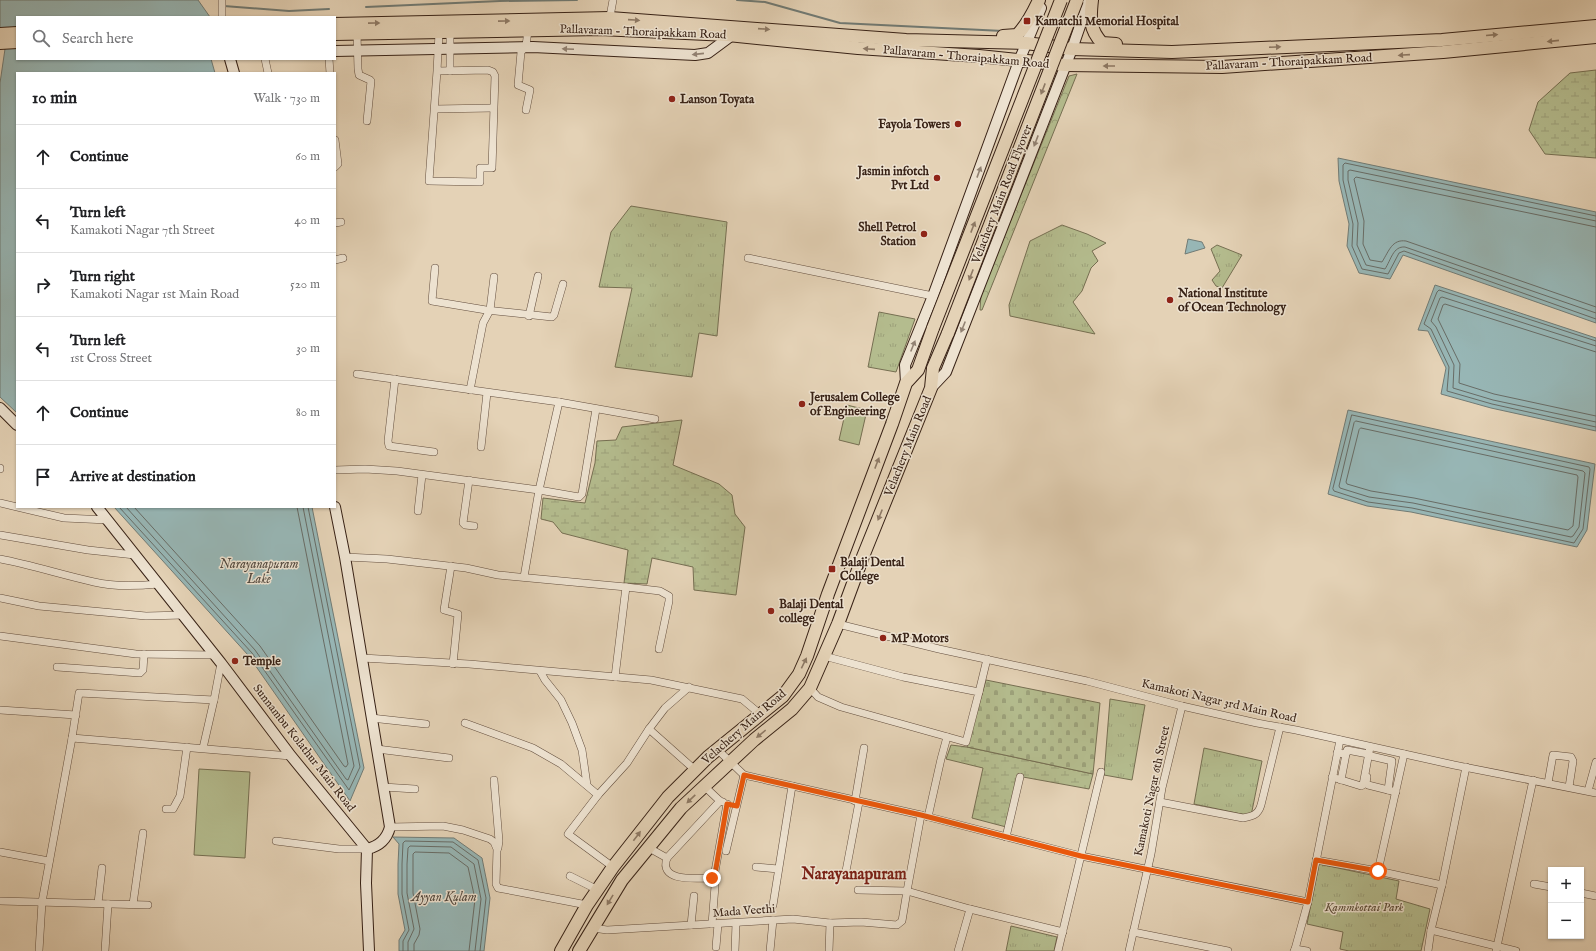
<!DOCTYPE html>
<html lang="en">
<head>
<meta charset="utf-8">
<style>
	:root { --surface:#fff; --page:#f2f2f2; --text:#202124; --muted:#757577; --line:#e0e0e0 }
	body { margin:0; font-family:"IM FELL English",serif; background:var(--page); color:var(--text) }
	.controls { position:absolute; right:12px; bottom:12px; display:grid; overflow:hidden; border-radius:0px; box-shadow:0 1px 3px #0004 }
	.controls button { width:36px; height:36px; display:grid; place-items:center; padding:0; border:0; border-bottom:1px solid var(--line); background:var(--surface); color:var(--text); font:20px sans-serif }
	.stop { position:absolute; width:12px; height:12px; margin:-9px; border:3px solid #ea580c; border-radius:50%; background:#fff }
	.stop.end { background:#ea580c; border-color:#fff; box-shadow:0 1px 4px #0008 }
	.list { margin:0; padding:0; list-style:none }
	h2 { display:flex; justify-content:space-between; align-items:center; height:52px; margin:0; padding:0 16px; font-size:17px }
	h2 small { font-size:13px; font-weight:400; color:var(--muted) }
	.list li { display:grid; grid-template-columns:26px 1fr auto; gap:12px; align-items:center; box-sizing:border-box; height:64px; padding:0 16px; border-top:1px solid var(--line) }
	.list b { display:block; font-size:15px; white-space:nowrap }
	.list p { margin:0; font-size:13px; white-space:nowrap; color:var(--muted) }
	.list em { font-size:13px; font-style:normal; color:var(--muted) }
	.icon { flex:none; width:22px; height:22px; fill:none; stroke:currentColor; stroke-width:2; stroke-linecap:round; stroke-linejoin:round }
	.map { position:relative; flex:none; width:1596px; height:951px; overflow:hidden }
	.search { position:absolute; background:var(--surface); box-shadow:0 1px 3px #0004; left:16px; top:16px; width:320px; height:44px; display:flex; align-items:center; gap:10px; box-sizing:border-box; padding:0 14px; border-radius:0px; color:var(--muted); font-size:15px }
	.panel { position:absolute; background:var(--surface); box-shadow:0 1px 3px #0004; left:16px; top:72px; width:320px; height:436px; border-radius:0px }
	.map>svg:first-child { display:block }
</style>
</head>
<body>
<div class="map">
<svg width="1596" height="951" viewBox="0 0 1596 951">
	<defs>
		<pattern id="grass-tufts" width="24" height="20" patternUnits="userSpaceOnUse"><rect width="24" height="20" fill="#b4bc8e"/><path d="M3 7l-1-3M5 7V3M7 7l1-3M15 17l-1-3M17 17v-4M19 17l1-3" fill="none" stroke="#9ca17a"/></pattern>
		<pattern id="forest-crowns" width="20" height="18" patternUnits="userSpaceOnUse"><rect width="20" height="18" fill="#b4bc8e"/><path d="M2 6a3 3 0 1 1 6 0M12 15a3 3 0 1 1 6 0" fill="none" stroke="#9ca17a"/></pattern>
		<pattern id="wetland-marsh" width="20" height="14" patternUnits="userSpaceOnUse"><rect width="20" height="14" fill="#b4bc8e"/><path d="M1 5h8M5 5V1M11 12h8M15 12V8" fill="none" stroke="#9ca17a"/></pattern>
		<pattern id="cemetery-stones" width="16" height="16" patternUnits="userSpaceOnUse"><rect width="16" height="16" fill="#b4bc8e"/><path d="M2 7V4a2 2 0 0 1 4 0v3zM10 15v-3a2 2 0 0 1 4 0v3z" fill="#9ca17a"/></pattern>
	</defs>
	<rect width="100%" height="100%" fill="#e4d2b6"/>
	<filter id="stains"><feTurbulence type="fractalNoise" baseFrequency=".005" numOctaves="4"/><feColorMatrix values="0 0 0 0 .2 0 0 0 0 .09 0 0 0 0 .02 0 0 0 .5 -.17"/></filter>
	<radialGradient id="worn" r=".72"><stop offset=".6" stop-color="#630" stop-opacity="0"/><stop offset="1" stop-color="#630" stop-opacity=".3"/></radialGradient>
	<g fill="url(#grass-tufts)" stroke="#766f52">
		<polygon points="631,206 727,222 717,336 699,333 692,377 615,367 632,288 599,287 611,232"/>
		<polygon points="1062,225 1087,234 1106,243 1092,251 1098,261 1091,268 1082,291 1073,302 1095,334 1010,316 1009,305 1030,241"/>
		<polygon points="1217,245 1242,255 1222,288 1216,286 1212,280 1220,271 1211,249"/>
		<polygon points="879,312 915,319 896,372 868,367"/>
		<polygon points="1110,699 1145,705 1132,780 1104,775"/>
		<polygon points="1204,748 1262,761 1251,816 1194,804"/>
		<polygon points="1319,864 1399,881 1396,899 1430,909 1421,951 1349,951 1340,949 1343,932 1307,924"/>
		<polygon points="1011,926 1057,937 1054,951 1006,951"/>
	</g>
	<polygon fill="url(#forest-crowns)" stroke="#766f52" points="1077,74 982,310 980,310 981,294 1069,76"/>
	<g fill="url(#wetland-marsh)" stroke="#766f52">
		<polygon points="1596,70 1596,158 1545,154 1529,130 1538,102 1570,73"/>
		<polygon points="682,420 673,465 719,484 732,495 735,514 745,527 736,595 694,590 693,567 652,558 647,584 624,583 628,550 562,533 553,522 541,519 543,498 585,503 595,463 597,441 616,440 622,427"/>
		<polygon points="951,745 967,747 1093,774 1089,789 1023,777 1010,828 972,818 983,768 946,759"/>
	</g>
	<polygon fill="url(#cemetery-stones)" stroke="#766f52" points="986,680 1100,703 1093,774 967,747"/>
	<g fill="#b4bc8e" stroke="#766f52">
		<polygon points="847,405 867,410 859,445 839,440"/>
		<polygon points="199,769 250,772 245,858 194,855"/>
	</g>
	<g fill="#97b6b5" stroke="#717b75">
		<polygon points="0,0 198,0 210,17 17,17 17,59 211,59 215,73 17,73 17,413 0,397 0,83 5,49 0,47"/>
		<polygon points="1338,158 1596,212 1596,323 1403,255 1390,279 1359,273 1347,246 1349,224 1339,181"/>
		<polygon points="1188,239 1202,242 1205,248 1185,254"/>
		<polygon points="1435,285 1596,338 1596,431 1491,408 1441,394 1446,368 1428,331 1418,330"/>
		<polygon points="1348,410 1595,464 1587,530 1577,547 1411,512 1367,506 1328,494"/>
		<polygon points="114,507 312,507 364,768 350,801 248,655"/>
		<polygon points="393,837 454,838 482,858 490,898 484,951 399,951 399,940 405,930 398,894 398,864 399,844"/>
	</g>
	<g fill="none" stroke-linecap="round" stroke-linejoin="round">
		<g stroke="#686c66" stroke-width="1">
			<polyline points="1596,216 1345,163 1343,165 1343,180 1353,224 1352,246 1362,269 1388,274 1399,253 1404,251 1596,319"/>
			<path d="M1596,221L1350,170L1348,171V180L1358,223L1357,245L1366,265L1385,269C1391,260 1393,246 1405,247L1596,313"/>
			<path d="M1596,227L1356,177L1354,179L1364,221L1363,244L1370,260L1382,262C1389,251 1392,239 1406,241L1596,307"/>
			<polyline points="1596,341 1439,290 1437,292 1424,324 1431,329 1449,367 1447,391 1492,404 1596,427"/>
			<polyline points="1596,346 1442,297 1440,298 1431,321 1436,327 1454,365 1453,388 1493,400 1596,422"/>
			<polyline points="1596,352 1445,304 1443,305 1438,319 1460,364 1459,383 1494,394 1596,416"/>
			<polygon points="1352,415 1589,467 1590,469 1583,529 1574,543 1412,508 1368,502 1334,491 1333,489"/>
			<polygon points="1356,421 1583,471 1585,473 1579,527 1573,536 1571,537 1413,503 1369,497 1340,488 1339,486 1354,423"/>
			<polygon points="1361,428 1577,475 1578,477 1573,526 1568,530 1414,498 1371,491 1347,484 1346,482 1359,430"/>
			<polyline points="119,507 252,653 349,790 360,767 308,507"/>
			<polyline points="126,507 255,650 346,779 348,780 354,766 303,507"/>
			<polyline points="134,507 260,646 344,766 346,767 348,764 297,507"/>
			<polyline points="403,951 403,941 409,930 402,894 402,864 403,843 405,841 453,842 478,860 486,898 480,951"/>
			<polyline points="408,951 408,942 414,929 407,893 407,864 408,848 410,846 451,847 474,864 481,899 475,951"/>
			<polyline points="414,951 414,944 419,935 420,929 413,893 413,854 415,852 449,853 468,867 475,899 469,951"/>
		</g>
		<g stroke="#717b75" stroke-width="2">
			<polyline points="737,0 765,2 840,23 1003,31"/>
			<polyline points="224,6 289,11 329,9"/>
			<polyline points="366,7 500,1 577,0"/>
		</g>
		<defs>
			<g id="street">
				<polyline points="222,0 222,17"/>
				<polyline points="609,22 613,0"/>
				<polyline points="357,34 358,69 359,75 370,80 371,81 367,121"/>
				<polyline points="265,59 268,73"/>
				<polyline points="329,59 330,73"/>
				<polyline points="437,71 488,70 493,72 495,76 492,168 480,168 480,182 429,181 437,71 439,33"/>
				<polyline points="450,71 450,33"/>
				<polyline points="435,109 493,108"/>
				<polyline points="526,110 530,90 518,85 521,52 526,46 528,30"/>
				<polyline points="335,140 338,164 335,167"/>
				<polyline points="335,223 341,222"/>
				<polyline points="748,258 933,296"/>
				<polyline points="335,260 343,258"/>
				<polyline points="435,268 432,301 486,310 552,317 554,315 563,284"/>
				<polyline points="529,316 538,276"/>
				<polyline points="395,379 388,441 389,446 434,452"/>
				<polyline points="470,390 483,323 490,310 494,277"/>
				<polyline points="559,402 655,419"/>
				<polyline points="481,447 487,393"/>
				<polyline points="0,468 0,469"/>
				<polyline points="335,470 365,469 397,471 539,490 559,402 357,374"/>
				<polyline points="469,480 463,523 465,525 474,526"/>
				<polyline points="0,503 64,518 108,520"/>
				<polyline points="418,511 422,475"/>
				<polyline points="0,535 88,550 135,555"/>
				<polyline points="345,557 387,559 466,568 498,575 626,587 615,677"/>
				<path d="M0,559C32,565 62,575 94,582C114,587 137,586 158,584"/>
				<polyline points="451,566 444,610 458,614 453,664"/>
				<polyline points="524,577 539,490 579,497 582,494 596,409"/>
				<polyline points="626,587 660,591 669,596 669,601 659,649"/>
				<polyline points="0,598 39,606 146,616 183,615"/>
				<polyline points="838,624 939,649 1087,681 1182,706 1257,723 1296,730 1454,765 1596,793"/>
				<polyline points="0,636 136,654 215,655"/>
				<polyline points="362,658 469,664 651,680 742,699 760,714"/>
				<polyline points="221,663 214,700 79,693 72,738 291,756"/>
				<polyline points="57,667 140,673 143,670 144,654"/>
				<polyline points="540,671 545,680 561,700 572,723 582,750 587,785"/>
				<polyline points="689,687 665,708 649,729 695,770"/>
				<polyline points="810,688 818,697 841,707 966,742 979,692 903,677 824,656"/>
				<polyline points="979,692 987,659"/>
				<polyline points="0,710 76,715"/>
				<polyline points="371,718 426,724"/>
				<polyline points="465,723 533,748 561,764 598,795"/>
				<polyline points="203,748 214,700"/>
				<polyline points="377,749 449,758"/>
				<polyline points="718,750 744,775 921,815 1081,856 1308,902"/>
				<polyline points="1337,753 1346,754 1347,750 1368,754"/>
				<polyline points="1371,756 1392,761 1388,790"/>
				<polyline points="1332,777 1361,786 1363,785 1370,747"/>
				<polyline points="1367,777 1366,783 1368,785 1396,792"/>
				<polyline points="494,780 499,841 498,848"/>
				<polyline points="1341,780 1346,754"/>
				<polyline points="1548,783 1553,755 1571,757 1573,761 1569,787"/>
				<polyline points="704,786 720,801 723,802"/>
				<polyline points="383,787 415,789"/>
				<polyline points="1588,791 1596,762"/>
				<polyline points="855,801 864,748"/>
				<path d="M1160,802L1243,818C1253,816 1258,815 1261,805L1280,727"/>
				<polyline points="166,809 173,809 180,796 187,747"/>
				<polyline points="921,815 907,891 970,909 958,951"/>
				<polyline points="928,817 941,759 947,737"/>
				<polyline points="390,827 443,826 463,830 490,839 494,842 497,849 496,884 498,888 587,905"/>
				<polyline points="1006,837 1020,777"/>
				<polyline points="276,841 339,849 367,849"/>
				<polyline points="649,848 667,858 720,801"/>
				<polyline points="726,851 744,775"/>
				<polyline points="0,852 49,861"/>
				<path d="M667,858C658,883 698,878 712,878L714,877L727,804"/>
				<polyline points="1316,860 1378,871 1404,754"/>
				<polyline points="613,867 568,834 598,795 627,763 649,729"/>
				<polyline points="756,867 778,869"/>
				<polyline points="846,871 859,802"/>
				<polyline points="1378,871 1442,885 1431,930 1428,951"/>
				<polyline points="570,876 598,890"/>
				<polyline points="1534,884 1551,887"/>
				<polyline points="1442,885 1466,767"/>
				<polyline points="1581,893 1596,896"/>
				<polyline points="0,901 148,905"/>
				<polyline points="98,903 102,868"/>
				<polyline points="133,904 143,833"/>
				<polyline points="773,905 792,786"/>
				<polyline points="970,909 1063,932"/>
				<polyline points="712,924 715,886"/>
				<polyline points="691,925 694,896"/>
				<polyline points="593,928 607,930 793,919 830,923 861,922 897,925 902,921 907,891 858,890"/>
				<polyline points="1431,930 1516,951"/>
				<polyline points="1133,932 1228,951"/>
				<polyline points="716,947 718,924"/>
				<polyline points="1295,949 1308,902 1340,740"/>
				<polyline points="39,951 42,902 72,738"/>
				<polyline points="105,951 108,904"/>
				<polyline points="735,951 736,923"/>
				<polyline points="770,951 773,920"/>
				<polyline points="829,951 830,923"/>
				<polyline points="1058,951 1101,772"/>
				<polyline points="1129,951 1151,854 1162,788 1182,706"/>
				<polyline points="1294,951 1295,949 1307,951"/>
				<polyline points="1496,951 1533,780"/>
			</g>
			<g id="secondary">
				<polyline points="335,51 533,47 695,55 708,53 731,36"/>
				<polyline points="230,59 234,73"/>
				<polyline points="906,383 905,365 933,296 1019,61 1041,8"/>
				<polyline points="931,388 946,372 1072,49 1089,0"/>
				<polyline points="0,408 17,425"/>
				<polyline points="97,507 221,663 291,756 367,849 366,883 369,951"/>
				<path d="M335,507L345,557L390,827C387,839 380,846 367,849"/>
			</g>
			<g id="primary">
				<path d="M1092,0C1090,18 1089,29 1102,43L1116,44"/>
				<polyline points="335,24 610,18 906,40 1026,43 1072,49 1172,52 1442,40 1596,26"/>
				<polyline points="0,34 17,33"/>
				<polyline points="335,34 600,29 728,35 858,48 979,56 1065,65 1222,67 1443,52 1596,37"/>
				<path d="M1003,36L1017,35C1027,25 1033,13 1039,0"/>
				<polyline points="0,43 17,42"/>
				<polyline points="561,951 587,905 613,867 668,797 708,757 783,696 799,674 807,656 828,594 892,424 906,383 918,370 933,328"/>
				<polyline points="579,951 622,880 681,808 754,740 792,709 810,688 838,624 862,559 931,388 933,368 948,333"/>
			</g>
		</defs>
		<use href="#street" stroke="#634e3e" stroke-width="8"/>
		<use href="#secondary" stroke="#382216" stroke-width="12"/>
		<use href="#primary" stroke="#382216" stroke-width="14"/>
		<use href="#street" stroke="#ede2d0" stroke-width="7"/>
		<use href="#secondary" stroke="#ede2d0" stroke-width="10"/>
		<use href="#primary" stroke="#e4d2b6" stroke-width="12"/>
		<defs>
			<g id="primary-bridge">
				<polyline points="933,328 1061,0"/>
				<polyline points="948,333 1077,0"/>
			</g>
		</defs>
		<use href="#primary-bridge" stroke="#382216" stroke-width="14" stroke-linecap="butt"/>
		<use href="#primary-bridge" stroke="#e4d2b6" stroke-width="12"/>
	</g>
	<defs><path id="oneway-solid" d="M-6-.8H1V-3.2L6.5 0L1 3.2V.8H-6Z"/></defs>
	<g fill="#8e7a66">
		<use href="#oneway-solid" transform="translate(634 20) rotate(4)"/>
		<use href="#oneway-solid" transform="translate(504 21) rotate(-1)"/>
		<use href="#oneway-solid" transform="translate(374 23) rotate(-1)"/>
		<use href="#oneway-solid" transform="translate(764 29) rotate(4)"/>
		<use href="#oneway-solid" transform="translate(1492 35) rotate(-5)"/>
		<use href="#oneway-solid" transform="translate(1553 41) rotate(174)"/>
		<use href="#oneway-solid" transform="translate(1275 47) rotate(-3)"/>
		<use href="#oneway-solid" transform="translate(869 49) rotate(-176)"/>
		<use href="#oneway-solid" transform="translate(1404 55) rotate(176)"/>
		<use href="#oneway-solid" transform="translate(1109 66) rotate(-180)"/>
		<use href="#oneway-solid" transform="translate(1043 89) rotate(111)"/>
		<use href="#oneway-solid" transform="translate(973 227) rotate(-69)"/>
		<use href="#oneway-solid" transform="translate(971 275) rotate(111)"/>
		<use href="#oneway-solid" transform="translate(877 463) rotate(-69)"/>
		<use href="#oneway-solid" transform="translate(880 515) rotate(112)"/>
		<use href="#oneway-solid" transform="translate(804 663) rotate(-64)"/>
		<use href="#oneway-solid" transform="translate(761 734) rotate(141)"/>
		<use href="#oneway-solid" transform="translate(691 799) rotate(136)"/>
		<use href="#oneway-solid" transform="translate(637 836) rotate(-53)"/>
		<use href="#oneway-solid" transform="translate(610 900) rotate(121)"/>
	</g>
	<g fill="#928273">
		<use href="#oneway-solid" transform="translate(568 49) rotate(-178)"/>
		<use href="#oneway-solid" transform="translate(698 54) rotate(174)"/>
		<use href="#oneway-solid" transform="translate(1036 141) rotate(111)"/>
		<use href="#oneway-solid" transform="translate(979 172) rotate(-70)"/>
		<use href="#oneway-solid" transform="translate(963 327) rotate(112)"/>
		<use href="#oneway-solid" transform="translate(913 346) rotate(-68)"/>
	</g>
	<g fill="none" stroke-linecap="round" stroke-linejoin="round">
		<polyline stroke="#ea580c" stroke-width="5" points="712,878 715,874 727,804 737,806 744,775 921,815 1081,856 1308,902 1316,860 1378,871"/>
	</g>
	<g fill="#8f2418" stroke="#ede2d0" stroke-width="1.5">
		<rect x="1023" y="17" width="8" height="8" rx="2"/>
		<circle cx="672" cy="99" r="4"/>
		<circle cx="958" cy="124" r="4"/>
		<circle cx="937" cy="178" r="4"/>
		<circle cx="924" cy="234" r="4"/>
		<circle cx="1170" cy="300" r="4"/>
		<circle cx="802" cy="404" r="4"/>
		<rect x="828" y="565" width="8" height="8" rx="2"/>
		<circle cx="771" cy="611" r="4"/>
		<circle cx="883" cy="638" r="4"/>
		<circle cx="235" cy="661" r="4"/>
	</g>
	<g text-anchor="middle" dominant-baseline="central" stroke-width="3" stroke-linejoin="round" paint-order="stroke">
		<g font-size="12" font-weight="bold" fill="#382216" stroke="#ede2d0" text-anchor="start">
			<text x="1035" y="21">Kamatchi Memorial Hospital</text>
			<text x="680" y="99">Lanson Toyata</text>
			<text x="950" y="124" text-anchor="end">Fayola Towers</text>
			<text x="929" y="171" text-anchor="end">Jasmin infotch<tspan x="929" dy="14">Pvt Ltd</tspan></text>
			<text x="916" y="227" text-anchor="end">Shell Petrol<tspan x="916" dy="14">Station</tspan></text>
			<text x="1178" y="293">National Institute<tspan x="1178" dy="14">of Ocean Technology</tspan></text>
			<text x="810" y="397">Jerusalem College<tspan x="810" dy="14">of Engineering</tspan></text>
			<text x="840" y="562">Balaji Dental<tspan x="840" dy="14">College</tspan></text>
			<text x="779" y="604">Balaji Dental<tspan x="779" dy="14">college</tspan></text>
			<text x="891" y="638">MP Motors</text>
			<text x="243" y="661">Temple</text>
		</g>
		<g font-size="12" fill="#382216" stroke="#ede2d0">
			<text transform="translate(643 32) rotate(2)">Pallavaram - Thoraipakkam Road</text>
			<text transform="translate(966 57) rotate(5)">Pallavaram - Thoraipakkam Road</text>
			<text transform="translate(1289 62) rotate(-3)">Pallavaram - Thoraipakkam Road</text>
			<text transform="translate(1002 194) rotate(-69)">Velachery Main Road Flyover</text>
			<text transform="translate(908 446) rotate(-68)">Velachery Main Road</text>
			<text transform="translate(1219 701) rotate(13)">Kamakoti Nagar 3rd Main Road</text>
			<text transform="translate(744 727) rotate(-41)">Velachery Main Road</text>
			<text transform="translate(304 748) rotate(52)">Sunnambu Kolathur Main Road</text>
			<text transform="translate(1152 791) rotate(-78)">Kamakoti Nagar 6th Street</text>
			<text transform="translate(744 911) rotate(-4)">Mada Veethi</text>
		</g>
		<g font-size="12" font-style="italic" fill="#574834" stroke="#ede2d0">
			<text x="1364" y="907">Kammkottai Park</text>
		</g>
		<g font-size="13" font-style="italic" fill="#50473e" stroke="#ede2d0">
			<text x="259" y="564">Narayanapuram<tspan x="259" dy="15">Lake</tspan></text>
			<text x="444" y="897">Ayyan Kulam</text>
		</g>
		<g font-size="16" font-weight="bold" fill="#7a1f14" stroke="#ede2d0">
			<text x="854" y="875">Narayanapuram</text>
		</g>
	</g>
	<rect width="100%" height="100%" filter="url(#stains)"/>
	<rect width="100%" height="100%" fill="url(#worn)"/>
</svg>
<div class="controls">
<button>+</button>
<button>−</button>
</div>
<div class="stop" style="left:1378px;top:871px"></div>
<div class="stop end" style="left:712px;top:878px"></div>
<div class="search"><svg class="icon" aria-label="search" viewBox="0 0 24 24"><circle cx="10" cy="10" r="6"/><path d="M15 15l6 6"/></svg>Search here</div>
<section class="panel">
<h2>10 min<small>Walk · 730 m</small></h2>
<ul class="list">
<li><svg class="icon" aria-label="ahead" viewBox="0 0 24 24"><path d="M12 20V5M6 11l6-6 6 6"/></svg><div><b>Continue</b></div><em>60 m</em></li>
<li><svg class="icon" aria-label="left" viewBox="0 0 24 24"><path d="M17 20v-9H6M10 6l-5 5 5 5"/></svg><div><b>Turn left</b><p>Kamakoti Nagar 7th Street</p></div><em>40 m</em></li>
<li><svg class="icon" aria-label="right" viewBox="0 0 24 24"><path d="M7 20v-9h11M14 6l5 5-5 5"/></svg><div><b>Turn right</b><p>Kamakoti Nagar 1st Main Road</p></div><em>520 m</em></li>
<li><svg class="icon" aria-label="left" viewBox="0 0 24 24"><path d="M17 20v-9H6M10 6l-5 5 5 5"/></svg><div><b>Turn left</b><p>1st Cross Street</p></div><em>30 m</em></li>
<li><svg class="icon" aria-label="ahead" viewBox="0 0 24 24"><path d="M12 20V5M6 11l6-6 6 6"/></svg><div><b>Continue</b></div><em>80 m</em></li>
<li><svg class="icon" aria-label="arrive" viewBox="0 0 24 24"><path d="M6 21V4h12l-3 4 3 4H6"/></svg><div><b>Arrive at destination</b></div></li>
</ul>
</section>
</div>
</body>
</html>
